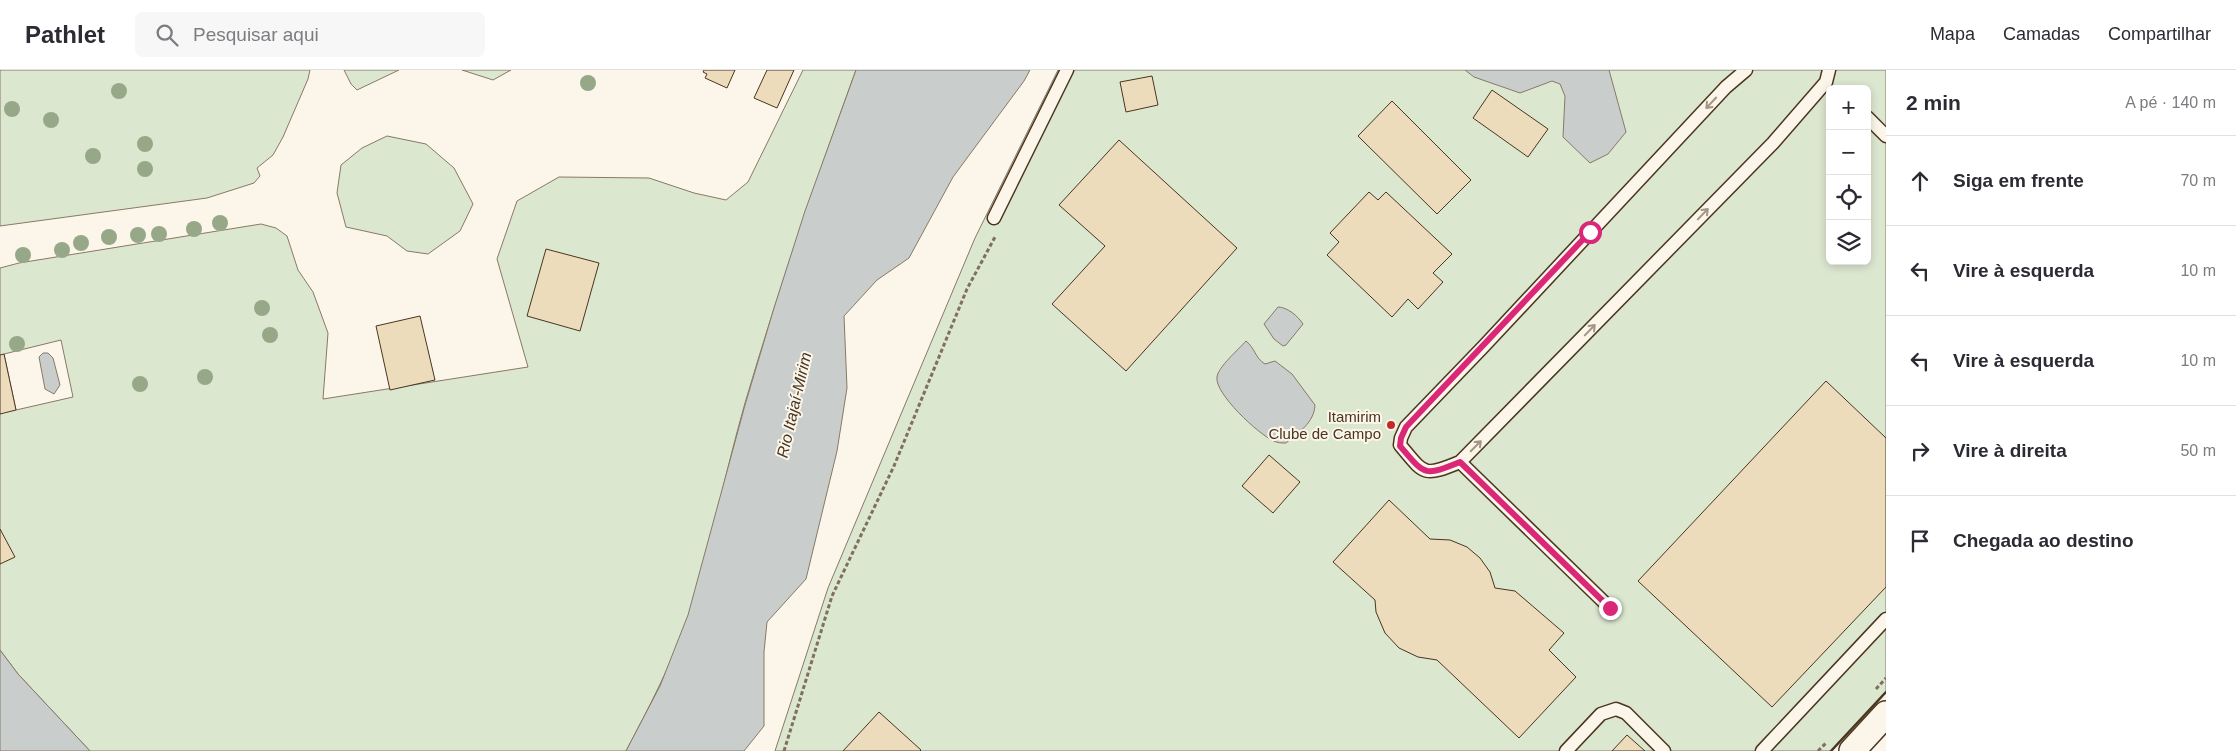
<!DOCTYPE html>
<html lang="pt">
<head>
<meta charset="utf-8">
<style>
	:root { --surface:#fff; --page:#f7f7f7; --text:#2b2b33; --muted:#7c7c81; --line:#e1e1e2 }
	body { margin:0; font-family:Helvetica,sans-serif; background:var(--page); color:var(--text) }
	.controls { position:absolute; right:15px; top:15px; display:grid; overflow:hidden; border-radius:8px; box-shadow:0 2px 8px #0003 }
	.controls button { width:45px; height:45px; display:grid; place-items:center; padding:0; border:0; border-bottom:1px solid var(--line); background:var(--surface); color:var(--text); font:25px sans-serif }
	.stop { position:absolute; width:15px; height:15px; margin:-11px; border:4px solid #db2777; border-radius:50%; background:#fff }
	.stop.end { background:#db2777; border-color:#fff; box-shadow:0 1px 5px #0008 }
	.list { margin:0; padding:0; list-style:none }
	h2 { display:flex; justify-content:space-between; align-items:center; height:65px; margin:0; padding:0 20px; font-size:21px }
	h2 small { font-size:16px; font-weight:400; color:var(--muted) }
	.list li { display:grid; grid-template-columns:32px 1fr auto; gap:15px; align-items:center; box-sizing:border-box; height:90px; padding:0 20px; border-top:1px solid var(--line) }
	.list b { display:block; font-size:19px; white-space:nowrap }
	.list em { font-size:16px; font-style:normal; color:var(--muted) }
	.icon { flex:none; width:28px; height:28px; fill:none; stroke:currentColor; stroke-width:2; stroke-linecap:round; stroke-linejoin:round }
	.map { position:relative; flex:none; width:1886px; height:681px; overflow:hidden }
	header { display:flex; align-items:center; gap:30px; box-sizing:border-box; height:70px; padding:0 25px; background:var(--surface); border-bottom:1px solid var(--line) }
	header strong { font-size:24px }
	nav { display:flex; gap:28px; margin-inline-start:auto; font-size:18px }
	.search { width:350px; height:45px; background:var(--page); display:flex; align-items:center; gap:12px; box-sizing:border-box; padding:0 18px; border-radius:8px; color:var(--muted); font-size:19px }
	main { display:flex }
	aside { flex:1; background:var(--surface) }
	.map>svg:first-child { display:block }
</style>
</head>
<body>
<header>
<strong>Pathlet</strong>
<div class="search"><svg class="icon" aria-label="search" viewBox="0 0 24 24"><circle cx="10" cy="10" r="6"/><path d="M15 15l6 6"/></svg>Pesquisar aqui</div>
<nav><a>Mapa</a><a>Camadas</a><a>Compartilhar</a></nav>
</header>
<main>
<div class="map">
<svg width="1886" height="681" viewBox="0 0 1886 681">
	<rect width="100%" height="100%" fill="#fbf6e9"/>
	<g fill="#dce7d0" stroke="#887966" fill-rule="evenodd">
		<polygon points="0,0 310,0 308,9 283,67 273,85 257,98 260,106 254,113 207,128 0,156"/>
		<polygon points="344,0 399,0 357,20 351,14"/>
		<polygon points="462,0 511,0 493,10"/>
		<path d="M803,0H856C816,110 778,221 745,333C725,403 711,475 689,544C673,592 649,637 626,681H90L18,604L0,580V198L19,193L261,154L276,158L287,166L298,200L313,222L328,263L323,329L528,297L497,189L517,131L559,107L649,108L694,123L726,130L748,112ZM61,270L73,327L16,340L4,284Z"/>
		<path d="M1058,0H1886V622L1831,681H775L828,518L975,168ZM1830,19H1867V191H1830Z"/>
		<polygon points="387,66 426,74 454,98 473,134 460,161 428,184 407,181 387,166 346,157 337,123 341,95 362,78"/>
	</g>
	<g fill="#c9cecd" stroke="#887966">
		<polygon points="856,0 1030,0 1024,11 953,107 909,188 877,210 844,246 847,318 837,381 806,509 767,552 764,582 764,656 744,681 626,681 660,616 688,545 745,335 774,238 805,141"/>
		<polygon points="1465,0 1609,0 1626,62 1608,84 1590,93 1563,67 1565,26 1560,14 1552,11 1520,23 1474,7"/>
		<path d="M1278,237C1287,237 1298,246 1303,254L1286,275L1283,276L1274,269L1264,254Z"/>
		<path d="M1246,271C1255,278 1255,288 1265,294L1275,291L1292,304L1315,335C1314,353 1299,362 1286,373C1282,373 1277,373 1274,371C1259,365 1214,323 1217,307C1218,297 1239,279 1246,271Z"/>
		<polygon points="43,283 48,283 53,288 60,315 54,324 45,319 39,287"/>
		<polygon points="0,580 18,604 90,681 0,681"/>
	</g>
	<g fill="#ecdcbc" stroke="#4a3520">
		<polygon points="704,0 735,0 727,18 705,8 707,4 703,2"/>
		<polygon points="767,0 794,0 777,38 754,28"/>
		<polygon points="1152,6 1158,35 1126,42 1120,12"/>
		<polygon points="1492,20 1548,59 1528,87 1473,48"/>
		<polygon points="1392,31 1471,110 1437,144 1358,66"/>
		<polygon points="1119,70 1237,178 1126,301 1052,234 1105,176 1059,135"/>
		<polygon points="1369,122 1378,130 1386,122 1452,184 1433,203 1443,212 1418,239 1408,229 1392,247 1327,185 1339,172 1330,163"/>
		<polygon points="546,179 599,193 580,261 527,246"/>
		<polygon points="420,246 435,310 390,320 376,256"/>
		<polygon points="4,284 16,340 0,344 0,285"/>
		<polygon points="1826,311 1886,368 1886,517 1772,637 1638,511"/>
		<polygon points="1269,385 1300,412 1273,443 1242,416"/>
		<polygon points="1389,430 1430,469 1450,470 1467,477 1480,488 1490,502 1495,518 1515,521 1564,563 1549,580 1576,607 1519,668 1437,590 1418,587 1399,578 1385,563 1376,542 1375,530 1333,492"/>
		<polygon points="0,459 15,487 0,494"/>
		<polygon points="879,642 921,680 920,681 843,681"/>
		<polygon points="1627,665 1645,681 1612,681"/>
	</g>
	<g fill="none" stroke-linecap="round" stroke-linejoin="round">
		<defs>
			<g id="service">
				<path d="M1746,0L1726,17L1484,276L1406,357L1401,368L1400,375C1425,405 1423,407 1460,392L1773,73L1826,12L1829,0"/>
				<polyline points="1867,47 1886,66"/>
				<polyline points="994,148 1067,0"/>
				<polyline points="1460,392 1610,538"/>
				<polyline points="1566,681 1601,644 1616,639 1626,643 1664,681"/>
				<polyline points="1762,681 1886,549"/>
			</g>
			<polyline id="minor" points="1852,681 1886,644"/>
		</defs>
		<use href="#service" stroke="#4a3520" stroke-width="15"/>
		<use href="#minor" stroke="#4a3520" stroke-width="28"/>
		<g stroke="#7f6f5c" stroke-width="3" stroke-dasharray="4 2.5" stroke-linecap="butt">
			<polyline points="1876,619 1886,608"/>
			<polyline points="784,681 832,526 894,396 967,219 995,167"/>
			<polyline points="1818,681 1826,673"/>
		</g>
		<use href="#service" stroke="#fbf6e9" stroke-width="12"/>
		<use href="#minor" stroke="#fbf6e9" stroke-width="25"/>
		<polyline stroke="#4a3520" stroke-width="2.5" points="1831,681 1886,622"/>
	</g>
	<g fill="#96a887">
		<circle cx="588" cy="13" r="8"/>
		<circle cx="119" cy="21" r="8"/>
		<circle cx="12" cy="39" r="8"/>
		<circle cx="51" cy="50" r="8"/>
		<circle cx="145" cy="74" r="8"/>
		<circle cx="93" cy="86" r="8"/>
		<circle cx="145" cy="99" r="8"/>
		<circle cx="220" cy="153" r="8"/>
		<circle cx="194" cy="159" r="8"/>
		<circle cx="159" cy="164" r="8"/>
		<circle cx="138" cy="165" r="8"/>
		<circle cx="109" cy="167" r="8"/>
		<circle cx="81" cy="173" r="8"/>
		<circle cx="62" cy="180" r="8"/>
		<circle cx="23" cy="185" r="8"/>
		<circle cx="262" cy="238" r="8"/>
		<circle cx="270" cy="265" r="8"/>
		<circle cx="17" cy="274" r="8"/>
		<circle cx="205" cy="307" r="8"/>
		<circle cx="140" cy="314" r="8"/>
	</g>
	<defs><path id="oneway-shaft" d="M-6 0H5M1.5-3L5.5 0L1.5 3" fill="none" stroke-width="1.6" stroke-linecap="round" stroke-linejoin="round" transform="scale(1.25)"/></defs>
	<g stroke="#a29684">
		<use href="#oneway-shaft" transform="translate(1711 33) rotate(133)"/>
		<use href="#oneway-shaft" transform="translate(1703 144) rotate(-46)"/>
		<use href="#oneway-shaft" transform="translate(1590 260) rotate(-46)"/>
		<use href="#oneway-shaft" transform="translate(1476 376) rotate(-45)"/>
	</g>
	<g fill="none" stroke-linecap="round" stroke-linejoin="round">
		<path stroke="#db2777" stroke-width="6" d="M1590,162L1406,357L1401,368L1400,376C1425,405 1423,407 1460,392L1610,538"/>
	</g>
	<circle fill="#c62828" stroke="#fbf6e9" stroke-width="2" cx="1391" cy="355" r="5"/>
	<g text-anchor="middle" dominant-baseline="central" stroke-width="4" stroke-linejoin="round" paint-order="stroke">
		<g font-size="15" fill="#4a3520" stroke="#fbf6e9" text-anchor="end">
			<text x="1381" y="346">Itamirim<tspan x="1381" dy="17">Clube de Campo</tspan></text>
		</g>
		<g font-size="16" font-style="italic" fill="#4a3520" stroke="#fbf6e9">
			<text transform="translate(794 335) rotate(-77)">Rio Itajaí-Mirim</text>
		</g>
	</g>
</svg>
<div class="controls">
<button>+</button>
<button>−</button>
<button><svg class="icon" aria-label="locate" viewBox="0 0 24 24"><circle cx="12" cy="12" r="6"/><path d="M12 2v4M12 18v4M2 12h4M18 12h4"/></svg></button>
<button><svg class="icon" aria-label="layers" viewBox="0 0 24 24"><path d="M12 4l9 5-9 5-9-5zM3 14l9 5 9-5"/></svg></button>
</div>
<div class="stop" style="left:1590px;top:162px"></div>
<div class="stop end" style="left:1610px;top:538px"></div>
</div>
<aside>
<h2>2 min<small>A pé · 140 m</small></h2>
<ul class="list">
<li><svg class="icon" aria-label="ahead" viewBox="0 0 24 24"><path d="M12 20V5M6 11l6-6 6 6"/></svg><div><b>Siga em frente</b></div><em>70 m</em></li>
<li><svg class="icon" aria-label="left" viewBox="0 0 24 24"><path d="M17 20v-9H6M10 6l-5 5 5 5"/></svg><div><b>Vire à esquerda</b></div><em>10 m</em></li>
<li><svg class="icon" aria-label="left" viewBox="0 0 24 24"><path d="M17 20v-9H6M10 6l-5 5 5 5"/></svg><div><b>Vire à esquerda</b></div><em>10 m</em></li>
<li><svg class="icon" aria-label="right" viewBox="0 0 24 24"><path d="M7 20v-9h11M14 6l5 5-5 5"/></svg><div><b>Vire à direita</b></div><em>50 m</em></li>
<li><svg class="icon" aria-label="arrive" viewBox="0 0 24 24"><path d="M6 21V4h12l-3 4 3 4H6"/></svg><div><b>Chegada ao destino</b></div></li>
</ul>
</aside>
</main>
</body>
</html>
